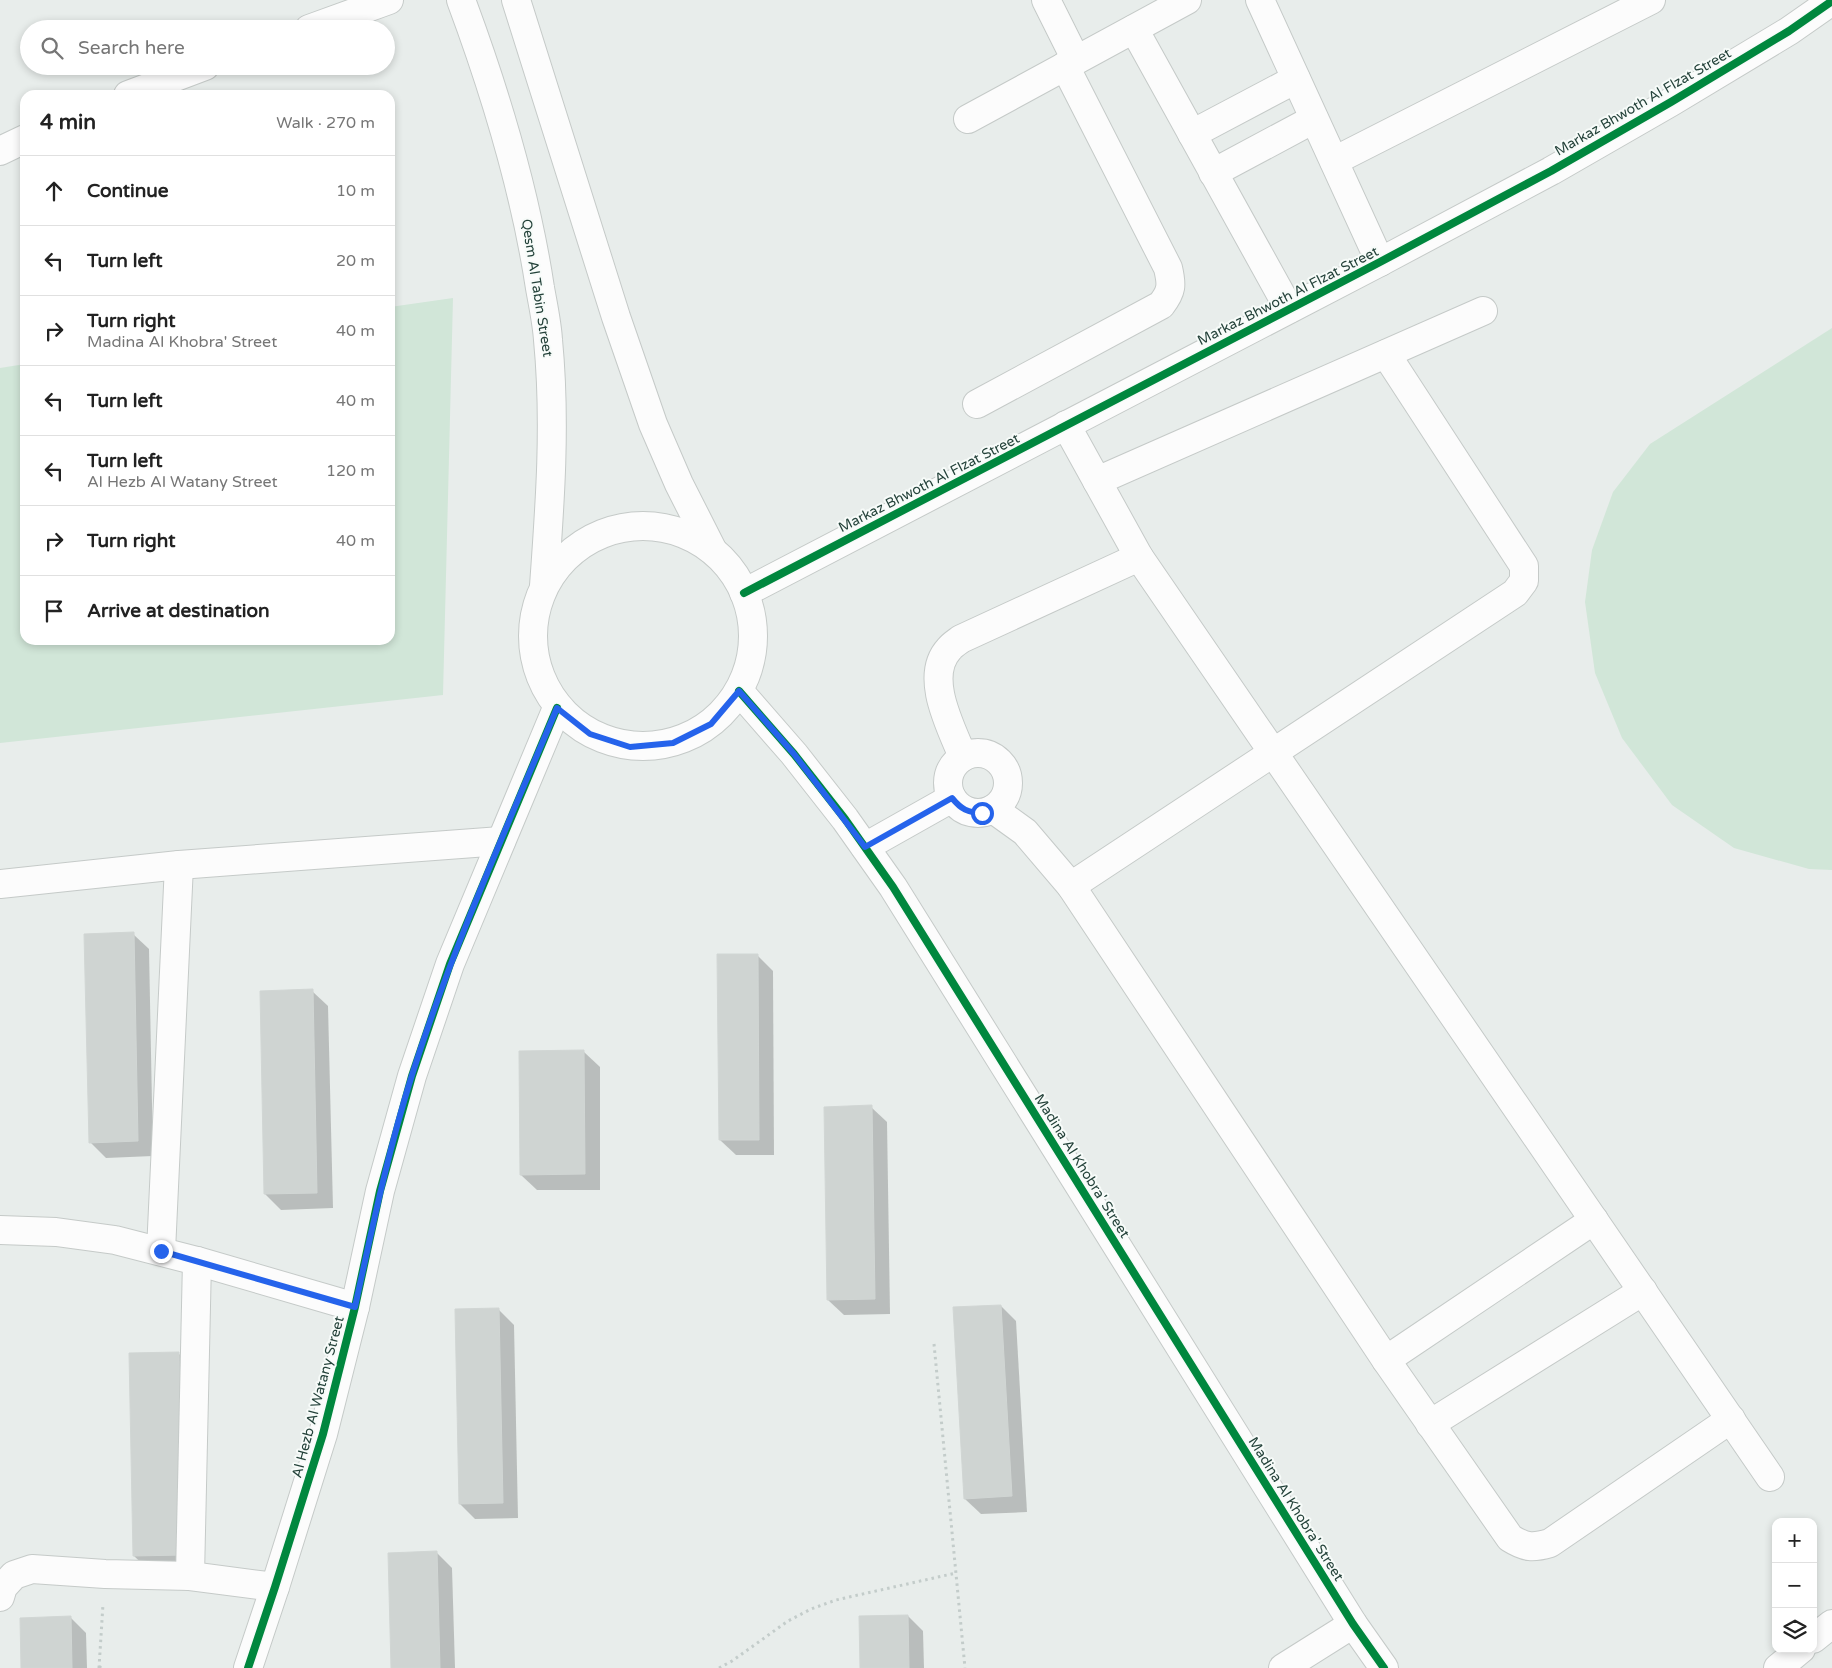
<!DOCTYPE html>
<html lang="en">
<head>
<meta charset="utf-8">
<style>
	:root { --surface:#fff; --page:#f6f6f6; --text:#222; --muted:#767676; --line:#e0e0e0 }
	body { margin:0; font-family:"Varela Round",sans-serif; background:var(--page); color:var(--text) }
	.controls { position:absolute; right:15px; bottom:15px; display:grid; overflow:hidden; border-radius:10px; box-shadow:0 2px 8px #0003 }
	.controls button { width:45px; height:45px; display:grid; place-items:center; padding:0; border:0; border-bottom:1px solid var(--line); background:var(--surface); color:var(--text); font:25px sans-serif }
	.stop { position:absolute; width:15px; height:15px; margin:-11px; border:4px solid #2563eb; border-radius:50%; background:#fff }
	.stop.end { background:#2563eb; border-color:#fff; box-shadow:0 1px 5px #0008 }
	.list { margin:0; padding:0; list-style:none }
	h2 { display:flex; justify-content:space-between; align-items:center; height:65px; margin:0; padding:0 20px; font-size:21px }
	h2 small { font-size:16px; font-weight:400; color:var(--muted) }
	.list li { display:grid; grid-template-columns:32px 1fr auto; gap:15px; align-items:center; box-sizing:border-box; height:70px; padding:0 20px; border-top:1px solid var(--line) }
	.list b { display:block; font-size:19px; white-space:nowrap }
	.list p { margin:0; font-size:16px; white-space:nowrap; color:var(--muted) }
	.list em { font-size:16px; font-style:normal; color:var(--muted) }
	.icon { flex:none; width:28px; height:28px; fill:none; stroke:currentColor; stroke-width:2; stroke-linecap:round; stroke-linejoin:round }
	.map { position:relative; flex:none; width:1832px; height:1668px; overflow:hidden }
	.search { position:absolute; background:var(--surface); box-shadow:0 2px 8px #0003; left:20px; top:20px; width:375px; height:55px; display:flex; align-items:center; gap:12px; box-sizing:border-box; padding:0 18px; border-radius:28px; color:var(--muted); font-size:19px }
	.panel { position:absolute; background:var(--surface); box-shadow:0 2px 8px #0003; left:20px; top:90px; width:375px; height:555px; border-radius:15px }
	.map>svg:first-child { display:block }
</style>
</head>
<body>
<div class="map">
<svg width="1832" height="1668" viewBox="0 0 1832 1668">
	<rect width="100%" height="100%" fill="#e8edeb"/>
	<g fill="#d1e6d8">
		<polygon points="453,298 443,695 0,743 0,368 25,364 25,640 390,640 390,307"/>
		<polygon points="1832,328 1832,870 1809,869 1734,848 1672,805 1622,738 1595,673 1585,602 1592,550 1613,492 1650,444"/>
	</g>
	<g fill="#0003">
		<polygon points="133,934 149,949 153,1156 106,1158 90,1142"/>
		<polygon points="757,955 773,971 774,1155 736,1155 720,1140"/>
		<polygon points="312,991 328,1006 333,1208 281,1210 265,1194"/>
		<polygon points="584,1052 600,1067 600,1190 537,1190 521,1175"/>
		<polygon points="871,1107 887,1122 890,1314 844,1315 828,1300"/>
		<polygon points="1001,1306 1016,1321 1027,1512 981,1514 965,1499"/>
		<polygon points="498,1309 514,1325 518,1518 475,1519 460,1504"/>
		<polygon points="178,1353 194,1369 198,1570 150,1571 134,1556"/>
		<polygon points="437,1553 452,1568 455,1668 392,1668"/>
		<polygon points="908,1616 923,1631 924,1668 862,1668"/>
		<polygon points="70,1617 86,1633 87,1668 22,1668"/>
	</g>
	<g fill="#cfd4d2" stroke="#d1d6d4">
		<polygon points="134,932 138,1141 89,1143 84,934"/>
		<polygon points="717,954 758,954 759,1140 719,1140"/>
		<polygon points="313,989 317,1193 264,1194 260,991"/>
		<polygon points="584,1050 585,1174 520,1175 519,1051"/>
		<polygon points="872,1105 875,1299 827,1300 824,1107"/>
		<polygon points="1001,1305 1012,1496 964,1499 953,1307"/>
		<polygon points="499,1308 503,1503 459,1504 455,1309"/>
		<polygon points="179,1352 183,1555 133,1556 129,1353"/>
		<polygon points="437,1551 440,1668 391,1668 388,1553"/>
		<polygon points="908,1615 909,1668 860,1668 859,1616"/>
		<polygon points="71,1616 72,1668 21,1668 20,1618"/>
	</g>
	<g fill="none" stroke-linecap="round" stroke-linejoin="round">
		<defs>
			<g id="minor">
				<path d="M461,0C496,94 525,189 540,288C543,305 547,323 548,340C556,422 550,504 544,586"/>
				<polyline points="516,0 616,317 653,424 679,484 712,549"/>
				<polyline points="1046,0 1076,60"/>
				<polyline points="1260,0 1380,262"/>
				<polyline points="309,29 389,0"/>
				<polyline points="1134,29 1289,309"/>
				<polyline points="128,95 205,66"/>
				<polyline points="968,119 1187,0"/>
				<polyline points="1192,134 1296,79"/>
				<polyline points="0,151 25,139"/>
				<polyline points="1334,161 1651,0"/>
				<polyline points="1213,173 1314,119"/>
				<path d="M977,404L1161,305C1172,291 1172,285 1168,268L1065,66"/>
				<polyline points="1066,425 1139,557 1770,1477"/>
				<polyline points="1097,481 1483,311"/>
				<circle cx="643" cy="636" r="110"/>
				<polyline points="744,593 1380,262 1551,171 1671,102 1789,31 1832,1"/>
				<polyline points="739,691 794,754 845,819 893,887 1353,1624 1384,1668"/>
				<circle cx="978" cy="783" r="30"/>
				<path d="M963,757C952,729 923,677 949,649C952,645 957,642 961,639L1139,557"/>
				<path d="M993,809L1025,832L1071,886L1386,1360L1510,1538C1526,1548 1533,1548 1550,1543L1731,1419"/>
				<polyline points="865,847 952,798"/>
				<polyline points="0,884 179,865 501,841"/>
				<polyline points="1071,886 1515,593 1524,581 1524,566 1386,354"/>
				<polyline points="0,1230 56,1232 115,1240 197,1261 355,1307"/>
				<polyline points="161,1251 179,865"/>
				<polyline points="1386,1360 1594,1220"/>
				<polyline points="1430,1424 1643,1291"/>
				<polyline points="190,1576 197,1261"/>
				<polyline points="0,1597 3,1587 14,1575 32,1569 105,1574 190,1576 275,1587"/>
				<polyline points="1813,1639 1832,1624"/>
				<polyline points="248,1668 275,1587 323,1434 355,1307 380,1191 412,1076 450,964 557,708"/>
				<polyline points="1283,1668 1353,1624"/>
				<polyline points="1778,1668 1801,1649"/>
			</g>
		</defs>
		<use href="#minor" stroke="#c5cac8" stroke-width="30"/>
		<g stroke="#c3ccca" stroke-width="3" stroke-dasharray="2.5 4" stroke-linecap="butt">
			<polyline points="934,1344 965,1668"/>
			<polyline points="99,1667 105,1668"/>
			<polyline points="99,1668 103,1604"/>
			<polyline points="719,1668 732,1661 788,1621 811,1609 836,1600 956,1573"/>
		</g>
		<use href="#minor" stroke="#fcfcfc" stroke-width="28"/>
		<defs>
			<g id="cycleway">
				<polyline points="744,593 1380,262 1551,171 1671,102 1789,31 1832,1"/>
				<polyline points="739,691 794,754 845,819 893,887 1353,1624 1384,1668"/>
				<polyline points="248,1668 275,1587 323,1434 355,1307 380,1191 412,1076 450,964 557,708"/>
			</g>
		</defs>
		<use href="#cycleway" stroke="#f7fbf9" stroke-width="11"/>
		<use href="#cycleway" stroke="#00873e" stroke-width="8"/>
	</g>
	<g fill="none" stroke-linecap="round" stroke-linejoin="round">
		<path stroke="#2563eb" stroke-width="6" d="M161,1251L355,1307C372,1229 388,1151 412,1075C452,949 506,829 557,708L590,734L630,747L673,743L711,724L739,691L794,754L865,847L952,798C961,809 968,813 982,813"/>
	</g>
	<g text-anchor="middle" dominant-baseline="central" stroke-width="4" stroke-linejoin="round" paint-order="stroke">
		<g font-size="14" fill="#24423a" stroke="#f7fbf9">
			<text transform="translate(1643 102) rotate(-30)">Markaz Bhwoth Al Flzat Street</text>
			<text transform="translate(537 288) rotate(81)">Qesm Al Tabin Street</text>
			<text transform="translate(1288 296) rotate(-27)">Markaz Bhwoth Al Flzat Street</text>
			<text transform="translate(929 483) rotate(-27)">Markaz Bhwoth Al Flzat Street</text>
			<text transform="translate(1082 1166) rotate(58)">Madina Al Khobra' Street</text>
			<text transform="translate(318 1397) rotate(-75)">Al Hezb Al Watany Street</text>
			<text transform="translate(1296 1509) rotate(58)">Madina Al Khobra' Street</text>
		</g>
	</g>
</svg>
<div class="controls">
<button>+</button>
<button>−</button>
<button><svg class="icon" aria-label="layers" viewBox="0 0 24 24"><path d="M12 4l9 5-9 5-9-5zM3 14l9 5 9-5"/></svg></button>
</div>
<div class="stop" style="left:982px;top:813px"></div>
<div class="stop end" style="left:161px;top:1251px"></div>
<div class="search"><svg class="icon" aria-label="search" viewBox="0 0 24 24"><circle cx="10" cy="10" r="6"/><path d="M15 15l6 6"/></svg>Search here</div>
<section class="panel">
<h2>4 min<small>Walk · 270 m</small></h2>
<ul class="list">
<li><svg class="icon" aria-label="ahead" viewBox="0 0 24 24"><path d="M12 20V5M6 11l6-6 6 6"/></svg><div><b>Continue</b></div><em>10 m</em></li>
<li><svg class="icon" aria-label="left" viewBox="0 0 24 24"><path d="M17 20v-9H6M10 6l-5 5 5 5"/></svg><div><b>Turn left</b></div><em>20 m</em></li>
<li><svg class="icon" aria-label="right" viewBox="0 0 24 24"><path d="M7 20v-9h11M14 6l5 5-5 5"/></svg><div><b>Turn right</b><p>Madina Al Khobra' Street</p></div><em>40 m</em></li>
<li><svg class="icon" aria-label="left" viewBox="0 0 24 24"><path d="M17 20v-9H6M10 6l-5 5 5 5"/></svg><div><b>Turn left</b></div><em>40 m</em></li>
<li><svg class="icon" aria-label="left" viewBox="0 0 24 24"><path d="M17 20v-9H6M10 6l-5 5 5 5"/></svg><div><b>Turn left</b><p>Al Hezb Al Watany Street</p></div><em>120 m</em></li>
<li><svg class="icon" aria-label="right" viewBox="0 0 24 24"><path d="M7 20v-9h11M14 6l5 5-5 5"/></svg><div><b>Turn right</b></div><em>40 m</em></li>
<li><svg class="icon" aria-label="arrive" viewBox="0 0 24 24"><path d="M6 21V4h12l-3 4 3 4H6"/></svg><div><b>Arrive at destination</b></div></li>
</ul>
</section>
</div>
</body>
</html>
